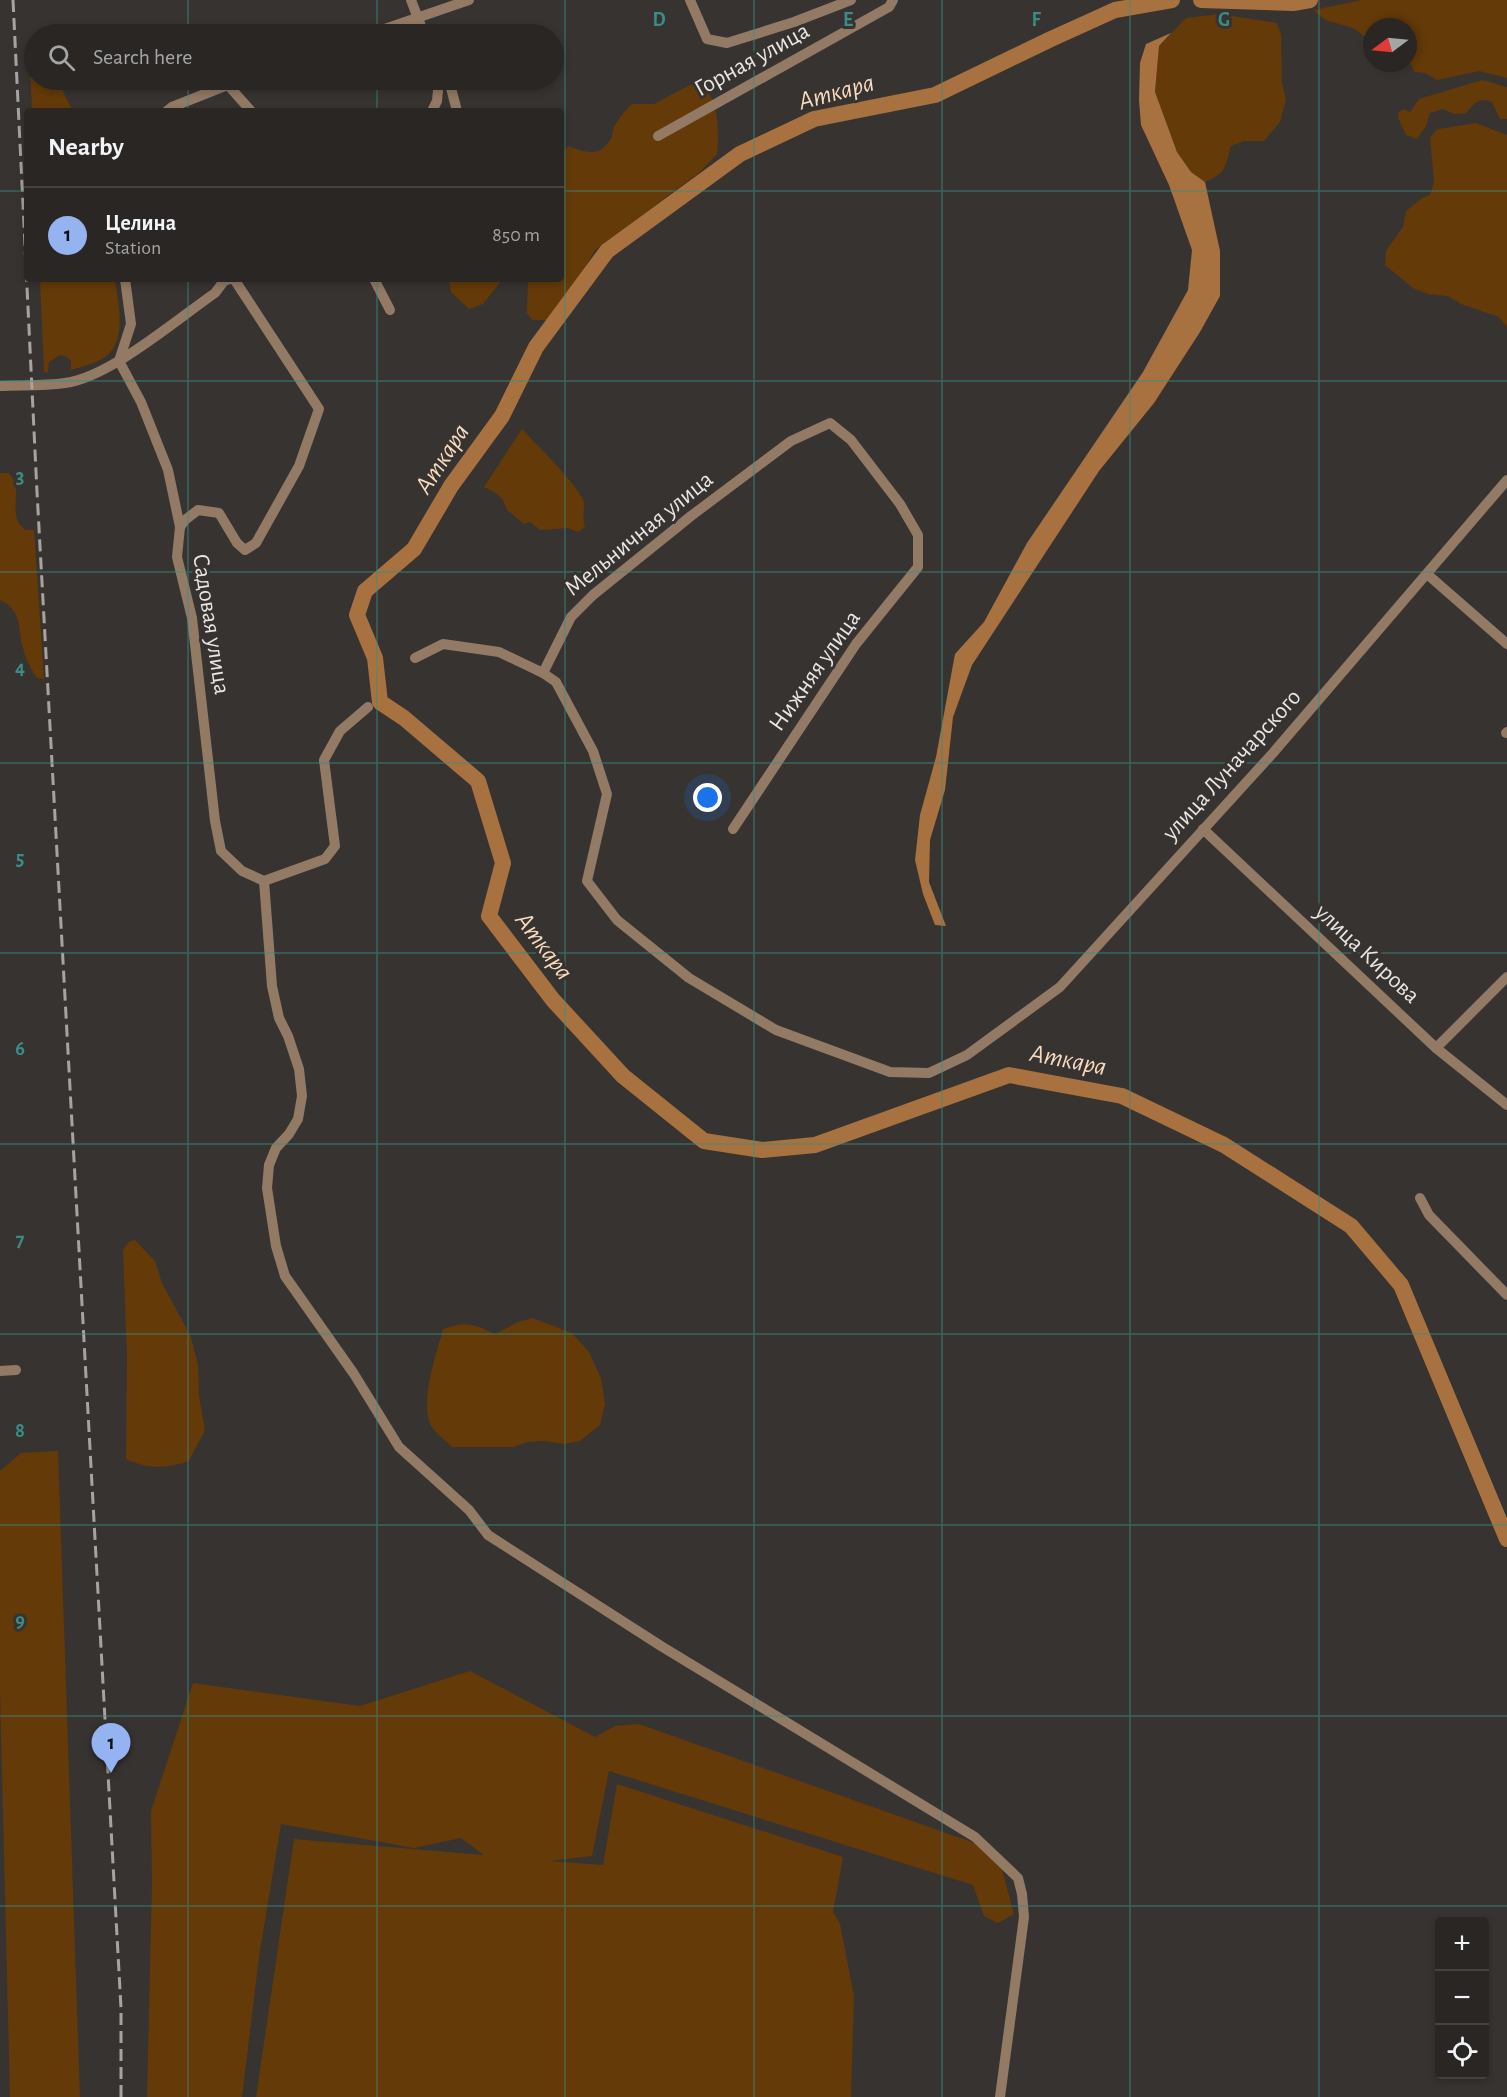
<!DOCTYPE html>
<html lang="en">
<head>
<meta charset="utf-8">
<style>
	:root { --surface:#292624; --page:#353231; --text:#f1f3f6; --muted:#a5a5a6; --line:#454341; --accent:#95b2f1 }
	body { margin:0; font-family:"Alegreya Sans",sans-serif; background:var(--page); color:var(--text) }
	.controls { position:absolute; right:18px; bottom:18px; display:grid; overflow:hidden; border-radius:6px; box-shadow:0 3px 9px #0003 }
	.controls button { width:54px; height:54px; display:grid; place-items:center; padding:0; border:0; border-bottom:2px solid var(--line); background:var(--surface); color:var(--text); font:30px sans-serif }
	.compass { position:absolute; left:1363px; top:18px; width:54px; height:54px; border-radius:50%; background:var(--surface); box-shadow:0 3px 9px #0003; rotate:254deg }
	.you { position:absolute; left:708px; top:798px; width:21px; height:21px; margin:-15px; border:4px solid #fff; border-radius:50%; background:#1a73e8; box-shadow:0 0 0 9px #1a73e833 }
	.badge { display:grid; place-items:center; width:39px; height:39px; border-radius:50%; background:var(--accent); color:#111; font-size:20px; font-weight:700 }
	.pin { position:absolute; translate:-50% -50px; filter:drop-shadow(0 2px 3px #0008) }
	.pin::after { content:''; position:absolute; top:32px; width:21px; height:18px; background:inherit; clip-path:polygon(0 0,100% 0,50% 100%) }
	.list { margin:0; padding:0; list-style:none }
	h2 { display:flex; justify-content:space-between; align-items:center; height:78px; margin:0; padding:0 24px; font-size:26px }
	h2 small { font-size:20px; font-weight:400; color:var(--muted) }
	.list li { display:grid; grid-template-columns:39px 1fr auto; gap:18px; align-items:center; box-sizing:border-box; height:96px; padding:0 24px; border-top:2px solid var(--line) }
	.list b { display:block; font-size:22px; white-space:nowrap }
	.list p { margin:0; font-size:20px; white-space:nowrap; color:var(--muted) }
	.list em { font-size:20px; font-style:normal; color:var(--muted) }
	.icon { flex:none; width:33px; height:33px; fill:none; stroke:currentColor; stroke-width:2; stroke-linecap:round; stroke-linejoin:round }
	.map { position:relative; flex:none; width:1507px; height:2097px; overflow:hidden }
	.search { position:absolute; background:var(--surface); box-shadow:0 3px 9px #0003; left:24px; top:24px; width:540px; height:66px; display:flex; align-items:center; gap:15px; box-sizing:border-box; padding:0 21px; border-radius:33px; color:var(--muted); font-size:22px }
	.panel { position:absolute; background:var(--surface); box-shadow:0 3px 9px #0003; left:24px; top:108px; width:540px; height:174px; border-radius:6px }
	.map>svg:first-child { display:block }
</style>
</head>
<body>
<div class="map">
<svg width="1507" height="2097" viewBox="0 0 1507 2097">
	<rect width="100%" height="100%" fill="#373330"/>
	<g fill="#643a08">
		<path d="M1362,0H1507V78L1479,71L1437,80L1425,73L1415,72L1409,62L1415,49L1409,25L1407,27H1372V46C1366,38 1359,30 1349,27C1333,21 1327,24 1314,10Z"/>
		<path d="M1219,14L1277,23L1281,35L1282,84L1286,99L1280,122L1264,141H1244L1231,146C1225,168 1226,173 1205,182L1191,172L1177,152L1155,92L1159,46L1186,18Z"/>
		<polygon points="29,42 34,49 34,80 57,80 73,111 32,111"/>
		<path d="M1482,80L1507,87V119H1500L1492,102C1478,97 1475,103 1466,113L1454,114L1443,109L1430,113L1426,126L1417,139L1406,135L1399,120L1398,113L1404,109L1410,112L1419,99Z"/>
		<path d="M690,85C694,85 697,84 700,86C720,94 719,137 717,154L700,172L595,250L567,300L547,320H532L527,313L528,282L524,279H561V155L568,146C584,152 599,158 610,140C613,136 612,131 614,127C619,117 625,111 632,104H654Z"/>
		<polygon points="1476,123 1507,135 1507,327 1499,317 1461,304 1448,296 1428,294 1413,288 1385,265 1386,251 1403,227 1406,211 1422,198 1430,195 1434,182 1430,137 1438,129"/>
		<path d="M40,279H115C118,304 129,343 102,359C93,364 81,367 71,370V361L67,357L60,355L49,362L48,373L44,372Z"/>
		<polygon points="449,279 503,279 483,304 469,309 451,292"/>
		<path d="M522,429C536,444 576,483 583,500C586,507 581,516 585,527L578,532L568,528L540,530L530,522L524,524L507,510L503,500L496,493L484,487Z"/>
		<path d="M0,473H8C23,485 11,506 18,522C18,523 24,529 25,530H34L44,679L37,678C31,669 26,660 23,648C18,628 22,610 0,600Z"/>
		<path d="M135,1240L155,1261L162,1283L191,1337L198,1365L199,1396L205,1430L189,1461C167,1469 147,1469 126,1459L127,1357L123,1250L129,1242Z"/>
		<path d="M532,1318L572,1333L589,1352L601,1378L605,1404L600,1425L580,1441L564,1444L544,1441L527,1442L513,1447H452C446,1440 436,1434 432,1427C418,1406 437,1352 443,1329C466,1321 474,1324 495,1334L518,1322Z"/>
		<polygon points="58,1451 80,2097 10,2097 0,1692 0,1471 21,1453"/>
		<polygon points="470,1671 595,1737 615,1726 639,1724 997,1851 1014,1914 998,1923 984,1916 973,1885 609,1771 592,1856 550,1861 603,1865 617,1784 843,1857 833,1912 840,1924 854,1996 851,2097 256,2097 294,1839 484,1855 461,1838 414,1848 281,1824 259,1957 242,2097 147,2097 152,1883 151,1811 193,1683 360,1706"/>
	</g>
	<polygon fill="#a7723f" points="1171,33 1159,46 1155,92 1177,152 1191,172 1205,182 1220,251 1220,296 1200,332 1154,403 1099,471 972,665 953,717 945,790 930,840 929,882 946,926 935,925 923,894 915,860 920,815 936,757 955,654 984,622 1027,543 1143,372 1188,290 1192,250 1169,185 1141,125 1139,100 1140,63 1146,44"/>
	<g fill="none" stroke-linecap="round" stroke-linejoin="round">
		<g stroke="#a7723f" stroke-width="16">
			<polyline points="1172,0 1115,10 1051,39 935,95 814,119 740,154 607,251 536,347 502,416 451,486 414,549 365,591 357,615 375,658 380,702 404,718 478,781 503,863 489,916 553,1000 623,1076 704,1141 762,1150 815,1145 1009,1075 1122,1096 1224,1145 1351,1226 1401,1285 1507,1539"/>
			<polyline points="1201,0 1293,3 1310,0"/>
		</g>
		<g stroke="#927a65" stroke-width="10">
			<polyline points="411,0 424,34"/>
			<polyline points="690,0 707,39 727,43 794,22 851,0"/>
			<polyline points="370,34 469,0"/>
			<polyline points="445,80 451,88 457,111"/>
			<polyline points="227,84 251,111"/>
			<polyline points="167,111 172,107 240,80"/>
			<polyline points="432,111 437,101 439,80"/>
			<polyline points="658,136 889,7 893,0"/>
			<polyline points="374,279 390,310"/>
			<polyline points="119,361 141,402 168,470 180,527 177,557 192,618 215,821 221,851 242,871 264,881"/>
			<polyline points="119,361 131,324 125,279"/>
			<path d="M0,386C21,385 44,386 65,383C110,377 176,320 215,293L224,281L230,279"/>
			<polyline points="180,527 185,520 198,510 219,513 237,543 245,550 256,543 299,466 319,409 234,279"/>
			<polyline points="1427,574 1507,644"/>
			<polyline points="415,658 443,644 499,652 543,673 556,682 593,751 607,794 587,881 617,920 689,978 776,1030 890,1072 929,1073 967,1055 1060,987 1273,753 1507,480"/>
			<polyline points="543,673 571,617 593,595 691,516 791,441 830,423 851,440 900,504 918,535 918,567 856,644 733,829"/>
			<polyline points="1506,733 1507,732"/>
			<polyline points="1203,829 1436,1048 1507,1105"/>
			<polyline points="264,881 272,986 279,1018 288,1036 299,1069 302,1096 298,1119 289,1134 276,1148 269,1165 267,1188 276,1246 285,1276 354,1374 399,1447 469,1510 488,1535 661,1646 975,1837 1018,1878 1022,1894 1024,1917 1000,2097"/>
			<polyline points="264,881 325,859 335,846 324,760 340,731 368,707"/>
			<polyline points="1436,1048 1507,977"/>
			<polyline points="1420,1198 1429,1215 1507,1295"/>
			<polyline points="0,1371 16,1370"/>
		</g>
		<polyline stroke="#a6a3a0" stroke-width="3" stroke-dasharray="12 6" stroke-linecap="butt" points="13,0 37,492 121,2008 121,2097"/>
	</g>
	<path fill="none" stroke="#3b8c86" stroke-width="1.5" stroke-opacity="0.55" d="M188,0V34M377,0V34M565,0V2097M754,0V2097M942,0V2097M1130,0V2097M1319,0V2097M188,80V111M377,80V111M0,191H27M561,191H1507M188,279V2097M377,279V2097M0,381H1507M0,572H1507M0,763H1507M0,953H1507M0,1144H1507M0,1334H1507M0,1525H1507M0,1716H1507M0,1906H1507"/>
	<g text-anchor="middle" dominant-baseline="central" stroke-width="6" stroke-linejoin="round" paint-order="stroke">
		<g font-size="24" fill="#e9e6e4" stroke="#373330">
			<text transform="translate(752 60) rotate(-29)">Горная улица</text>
			<text transform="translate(639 534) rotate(-39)">Мельничная улица</text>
			<text transform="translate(211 624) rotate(81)">Садовая улица</text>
			<text transform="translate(815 671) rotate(-55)">Нижняя улица</text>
			<text transform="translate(1232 765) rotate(-48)">улица Луначарского</text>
			<text transform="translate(1367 954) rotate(43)">улица Кирова</text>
		</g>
		<g font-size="26" font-style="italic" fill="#f8dabf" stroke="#373330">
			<text transform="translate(836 92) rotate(-15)">Аткара</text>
			<text transform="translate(442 459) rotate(-57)">Аткара</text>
			<text transform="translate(544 946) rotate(53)">Аткара</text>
			<text transform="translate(1068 1060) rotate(11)">Аткара</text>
		</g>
	</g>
	<g font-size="20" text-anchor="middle" font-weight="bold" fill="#3b8c86" stroke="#373330" stroke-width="6" stroke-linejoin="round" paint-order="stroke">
		<text x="659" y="26">D</text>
		<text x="848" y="26">E</text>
		<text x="1036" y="26">F</text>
		<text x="1224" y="26">G</text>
		<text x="20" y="483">3</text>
		<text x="20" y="674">4</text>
		<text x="20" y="865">5</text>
		<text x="20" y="1055">6</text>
		<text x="20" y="1246">7</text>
		<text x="20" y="1437">8</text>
		<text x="20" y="1627">9</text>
	</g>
</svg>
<div class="controls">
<button>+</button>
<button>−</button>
<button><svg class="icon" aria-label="locate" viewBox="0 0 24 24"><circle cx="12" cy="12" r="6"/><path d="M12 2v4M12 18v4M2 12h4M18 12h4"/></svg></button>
</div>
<svg class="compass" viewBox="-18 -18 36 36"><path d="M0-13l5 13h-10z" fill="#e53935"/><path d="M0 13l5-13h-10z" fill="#a5a5a6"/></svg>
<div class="you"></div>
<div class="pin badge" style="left:111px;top:1773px">1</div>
<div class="search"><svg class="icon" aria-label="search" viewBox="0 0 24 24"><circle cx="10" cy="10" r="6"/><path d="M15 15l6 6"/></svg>Search here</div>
<section class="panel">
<h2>Nearby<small></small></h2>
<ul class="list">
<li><span class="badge">1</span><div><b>Целина</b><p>Station</p></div><em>850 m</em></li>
</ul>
</section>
</div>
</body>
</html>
